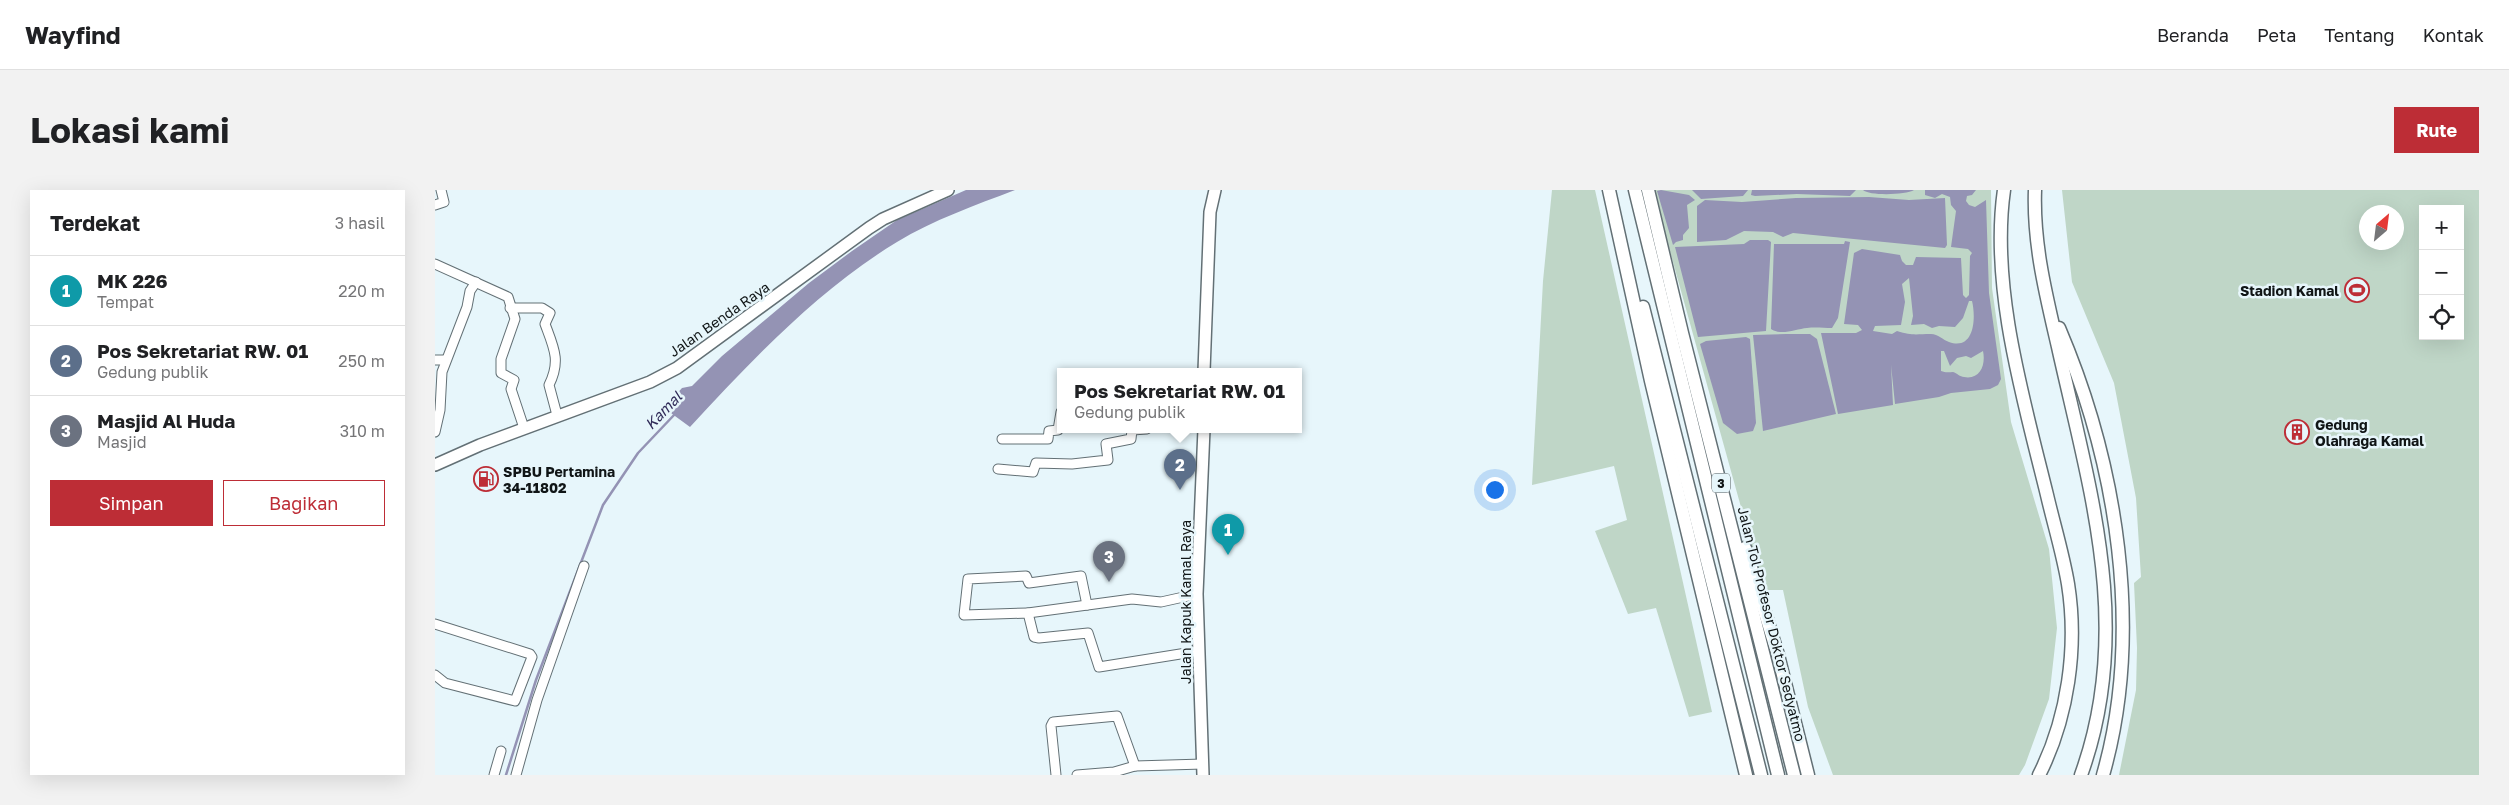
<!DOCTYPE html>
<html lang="id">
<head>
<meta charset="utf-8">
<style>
	:root { --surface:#fff; --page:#f2f2f2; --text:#202124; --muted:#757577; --line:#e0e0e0; --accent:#bd2d36 }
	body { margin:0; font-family:"Golos Text",sans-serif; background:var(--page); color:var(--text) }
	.controls { position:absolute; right:15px; top:15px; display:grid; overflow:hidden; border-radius:0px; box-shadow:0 5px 20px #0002 }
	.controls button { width:45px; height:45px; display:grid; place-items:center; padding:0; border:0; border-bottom:1px solid var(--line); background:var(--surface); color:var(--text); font:25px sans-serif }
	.compass { position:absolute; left:1924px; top:15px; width:45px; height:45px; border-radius:50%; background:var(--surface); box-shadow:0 5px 20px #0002; rotate:28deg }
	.you { position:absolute; left:1059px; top:299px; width:18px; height:18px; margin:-12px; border:4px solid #fff; border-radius:50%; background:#1a73e8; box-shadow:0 0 0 8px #1a73e833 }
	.badge { display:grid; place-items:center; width:32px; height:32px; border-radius:50%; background:var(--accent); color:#fff; font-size:16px; font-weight:700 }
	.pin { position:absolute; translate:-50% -41px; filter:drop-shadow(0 1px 2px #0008) }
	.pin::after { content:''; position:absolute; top:26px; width:18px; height:15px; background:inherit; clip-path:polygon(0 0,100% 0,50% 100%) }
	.popup { position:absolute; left:622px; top:178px; width:245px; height:65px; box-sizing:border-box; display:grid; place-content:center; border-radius:0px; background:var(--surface); filter:drop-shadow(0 1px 4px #0005); font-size:16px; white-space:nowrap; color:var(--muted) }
	.popup b { font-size:19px; color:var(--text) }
	.popup::after { content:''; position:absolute; left:50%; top:100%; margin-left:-10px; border:10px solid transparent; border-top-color:var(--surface) }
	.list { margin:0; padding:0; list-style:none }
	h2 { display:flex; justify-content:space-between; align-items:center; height:65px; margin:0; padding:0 20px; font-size:21px }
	h2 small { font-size:16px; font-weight:400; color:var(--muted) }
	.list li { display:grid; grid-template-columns:32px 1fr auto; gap:15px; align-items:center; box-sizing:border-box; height:70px; padding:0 20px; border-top:1px solid var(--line) }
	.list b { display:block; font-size:19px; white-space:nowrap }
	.list p { margin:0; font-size:16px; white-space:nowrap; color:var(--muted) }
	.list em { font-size:16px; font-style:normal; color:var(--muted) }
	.actions { display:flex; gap:10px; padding:15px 20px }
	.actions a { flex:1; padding:11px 0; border:1px solid var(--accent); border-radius:0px; text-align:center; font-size:18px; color:var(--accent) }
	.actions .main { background:var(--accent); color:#fff }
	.icon { flex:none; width:28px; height:28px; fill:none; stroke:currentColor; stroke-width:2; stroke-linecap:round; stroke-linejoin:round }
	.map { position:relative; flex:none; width:2044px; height:585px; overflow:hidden; border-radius:0px }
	header { display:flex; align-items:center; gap:30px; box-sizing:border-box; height:70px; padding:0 25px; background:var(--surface); border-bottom:1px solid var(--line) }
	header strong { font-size:24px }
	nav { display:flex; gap:28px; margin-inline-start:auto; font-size:18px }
	.intro { display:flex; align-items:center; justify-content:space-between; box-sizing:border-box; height:120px; padding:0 30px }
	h1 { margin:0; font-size:35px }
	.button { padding:12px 22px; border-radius:0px; background:var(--accent); color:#fff; font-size:18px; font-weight:700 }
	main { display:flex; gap:30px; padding:0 30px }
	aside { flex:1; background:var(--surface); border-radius:0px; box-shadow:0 5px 20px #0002 }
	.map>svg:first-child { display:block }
</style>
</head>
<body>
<header>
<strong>Wayfind</strong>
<nav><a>Beranda</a><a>Peta</a><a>Tentang</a><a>Kontak</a></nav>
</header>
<div class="intro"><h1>Lokasi kami</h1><a class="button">Rute</a></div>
<main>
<aside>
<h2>Terdekat<small>3 hasil</small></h2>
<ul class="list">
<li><span class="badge" style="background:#0f9aa8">1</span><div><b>MK 226</b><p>Tempat</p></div><em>220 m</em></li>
<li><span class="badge" style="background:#5c6f8a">2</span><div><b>Pos Sekretariat RW. 01</b><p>Gedung publik</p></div><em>250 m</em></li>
<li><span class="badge" style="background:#6b7280">3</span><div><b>Masjid Al Huda</b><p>Masjid</p></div><em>310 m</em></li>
</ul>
<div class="actions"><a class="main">Simpan</a><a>Bagikan</a></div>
</aside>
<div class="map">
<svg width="2044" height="585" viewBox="0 0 2044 585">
	<rect width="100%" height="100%" fill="#e7f6fb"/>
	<g fill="#bfd6c7" fill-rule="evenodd">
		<polygon points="1117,0 1160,0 1277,522 1254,527 1221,418 1193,424 1160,341 1192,330 1179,276 1097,295 1108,91"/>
		<polygon points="1218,0 1556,0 1557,98 1576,232 1614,359 1622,438 1614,509 1590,575 1584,585 1398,585 1373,517 1348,400 1329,400"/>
		<path d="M1627,0H2044V585H1684L1701,500L1702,458L1699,393L1706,387L1701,308L1679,193L1637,92ZM1988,19H2025V146H1988ZM1932,22H1962V52H1932Z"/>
	</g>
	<g fill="#9493b4" fill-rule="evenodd">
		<path d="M531,0H580C541,15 498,30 462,52C383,100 317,170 255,237L229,218L247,198L257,196L287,166L374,93L417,61L462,30Z"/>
		<polygon points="1226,0 1254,5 1260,10 1252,15 1254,38 1248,45 1248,50 1241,52 1238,55 1222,1"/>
		<polygon points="1257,0 1313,0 1308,6 1266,9"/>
		<polygon points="1317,0 1421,0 1415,6 1362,4 1320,6 1316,5"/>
		<path d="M1428,0H1479C1471,5 1434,6 1428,0Z"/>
		<path d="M1490,0H1541L1537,5L1532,6L1531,11L1534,15L1540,17L1551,10L1554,103L1566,189L1563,195L1555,199L1516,203L1504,207L1460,214L1456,175L1458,215L1403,224L1386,143H1421L1427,140L1423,135L1409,134L1419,63L1427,59L1465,65L1467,71L1471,75H1478L1481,67L1526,68L1528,105L1531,108L1534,105L1535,66L1537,63L1533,59L1516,57L1521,21L1516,15L1515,7L1507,4L1500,8L1490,5ZM1474,88L1478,126L1476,135L1489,134L1497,138L1504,136L1520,137L1528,128L1534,111H1537C1541,127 1540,161 1514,152C1508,150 1503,144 1496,144C1481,144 1478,146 1462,141L1457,144L1438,141L1440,136L1466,135L1470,112L1467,94ZM1506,161H1509L1515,176L1522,168L1531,166L1536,168L1548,161C1551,175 1545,190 1529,187C1525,187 1522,183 1518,182C1514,182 1511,183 1506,181Z"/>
		<polygon points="1434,7 1474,10 1510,8 1512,55 1510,58 1358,43 1348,47 1338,42 1309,41 1291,50 1262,52 1262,16 1270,10 1307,12 1361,8"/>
		<polygon points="1315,50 1333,50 1336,52 1331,141 1263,147 1240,57 1309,54"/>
		<path d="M1410,51L1415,52L1403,128L1397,138C1389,138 1380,137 1372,138C1361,139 1346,146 1336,139L1339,54H1409Z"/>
		<polygon points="1351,144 1375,144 1382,149 1401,224 1328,241 1318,145"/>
		<polygon points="1311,147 1315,149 1321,233 1318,241 1302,244 1288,233 1265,154 1271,151"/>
	</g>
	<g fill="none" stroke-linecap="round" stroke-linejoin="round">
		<polyline stroke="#9493b4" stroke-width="2.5" points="71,585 101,490 168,315 203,263 240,224"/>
		<defs>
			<g id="minor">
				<polyline points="0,15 9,12 6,0"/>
				<polyline points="0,74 73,107 80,129 66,169 66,183 79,190 76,199 89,238"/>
				<path d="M75,118H107L115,123L110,134C119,158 126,171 114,195L122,225"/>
				<polyline points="0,170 10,170"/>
				<polyline points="0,242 5,220 7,182 32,117 35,101 41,92"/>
				<polyline points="567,249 613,249 614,241 623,240 626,222"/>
				<polyline points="563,279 598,282 601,273 637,274 673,270 671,254 696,249 697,240 712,239"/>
				<polyline points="652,415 646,386 594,393 591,386 533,389 529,425 593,423 599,447 604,448 653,443 664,477 764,461"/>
				<polyline points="593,423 697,409 726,412 762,404"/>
				<polyline points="0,434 95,464 97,467 80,511 10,493 0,485"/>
				<polyline points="59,585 66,561"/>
				<polyline points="81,585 102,510 149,376"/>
				<polyline points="621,585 616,536 618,532 682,526 700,576"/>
				<polyline points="642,585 679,582 700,576 768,574"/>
			</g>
			<g id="major">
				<polyline points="769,181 775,22 780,0"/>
				<polyline points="0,275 45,255 215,192 242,178 434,38 448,29 513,0"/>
				<polyline points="768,585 762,404 769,239"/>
			</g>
			<g id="highway">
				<polyline points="1174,0 1216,191 1311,585"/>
				<polyline points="1200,0 1343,585"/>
				<polyline points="1213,0 1247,143 1359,585"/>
				<path d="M1569,0C1555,97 1589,211 1612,305C1619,335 1628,364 1633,394C1643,457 1633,528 1604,585"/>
				<path d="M1600,0C1598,54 1611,105 1623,157C1655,301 1699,439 1646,585"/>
				<polyline points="1208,117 1326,585"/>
				<path d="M1624,138C1682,274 1709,441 1668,585"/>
				<polyline points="1310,358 1343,465 1373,585"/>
			</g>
		</defs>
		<use href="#minor" stroke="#637075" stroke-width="11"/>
		<use href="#major" stroke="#637075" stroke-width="14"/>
		<use href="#highway" stroke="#637075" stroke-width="15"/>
		<use href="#minor" stroke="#fff" stroke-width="9"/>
		<use href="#major" stroke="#fff" stroke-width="11"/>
		<use href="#highway" stroke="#fff" stroke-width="12"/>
	</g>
	<defs>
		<symbol id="stadium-ring" viewBox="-11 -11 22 22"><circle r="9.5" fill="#e7f6fb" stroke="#bd2d36" stroke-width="1.5"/><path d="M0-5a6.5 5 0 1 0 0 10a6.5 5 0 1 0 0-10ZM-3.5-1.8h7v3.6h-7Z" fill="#bd2d36"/></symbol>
		<symbol id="building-ring" viewBox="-11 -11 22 22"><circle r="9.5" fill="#e7f6fb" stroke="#bd2d36" stroke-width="1.5"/><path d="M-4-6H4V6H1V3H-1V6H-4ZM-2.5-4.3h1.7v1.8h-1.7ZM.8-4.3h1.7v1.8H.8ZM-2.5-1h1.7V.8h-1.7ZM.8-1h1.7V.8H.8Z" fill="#bd2d36"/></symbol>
		<symbol id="fuel-ring" viewBox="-11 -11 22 22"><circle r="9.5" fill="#e7f6fb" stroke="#bd2d36" stroke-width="1.5"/><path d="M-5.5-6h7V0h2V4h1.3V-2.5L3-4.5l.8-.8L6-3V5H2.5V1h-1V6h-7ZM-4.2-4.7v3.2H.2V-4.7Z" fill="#bd2d36"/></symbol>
	</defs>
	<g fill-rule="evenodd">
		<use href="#stadium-ring" x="1908" y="86" width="28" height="28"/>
		<use href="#building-ring" x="1848" y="228" width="28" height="28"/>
		<use href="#fuel-ring" x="37" y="275" width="28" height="28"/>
	</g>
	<g text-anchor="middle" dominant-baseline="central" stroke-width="5" stroke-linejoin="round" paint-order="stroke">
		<rect fill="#e7f6fb" stroke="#50585b" stroke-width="1" x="1277" y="283.5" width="18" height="19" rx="4"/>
		<g font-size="12" font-weight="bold" fill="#101516">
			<text x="1286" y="293">3</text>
		</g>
		<g font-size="14" font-weight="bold" fill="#101516" stroke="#e7f6fb" text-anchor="start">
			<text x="1904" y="100" text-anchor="end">Stadion Kamal</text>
			<text x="1880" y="234">Gedung<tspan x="1880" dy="16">Olahraga Kamal</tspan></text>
			<text x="68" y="281">SPBU Pertamina<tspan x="68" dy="16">34-11802</tspan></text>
		</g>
		<g font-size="14" fill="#101516" stroke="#e7f6fb">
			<text transform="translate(284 129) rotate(-35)">Jalan Benda Raya</text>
			<text transform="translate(750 412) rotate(-90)">Jalan Kapuk Kamal Raya</text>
			<text transform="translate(1337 434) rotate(76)">Jalan Tol Profesor Doktor Sedyatmo</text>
		</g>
		<g font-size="15" font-style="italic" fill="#312c59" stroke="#e7f6fb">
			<text transform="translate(228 220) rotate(-46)">Kamal</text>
		</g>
	</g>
</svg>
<div class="controls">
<button>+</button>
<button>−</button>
<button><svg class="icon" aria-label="locate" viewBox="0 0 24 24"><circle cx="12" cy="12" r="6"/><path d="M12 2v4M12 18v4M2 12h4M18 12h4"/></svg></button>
</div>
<svg class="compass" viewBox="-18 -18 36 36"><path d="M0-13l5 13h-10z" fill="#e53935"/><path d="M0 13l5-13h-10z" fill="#757577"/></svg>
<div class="you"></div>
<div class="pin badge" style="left:793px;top:365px;background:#0f9aa8">1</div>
<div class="pin badge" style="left:745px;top:300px;background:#5c6f8a">2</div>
<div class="popup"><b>Pos Sekretariat RW. 01</b>Gedung publik</div>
<div class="pin badge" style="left:674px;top:392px;background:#6b7280">3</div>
</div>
</main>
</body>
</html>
